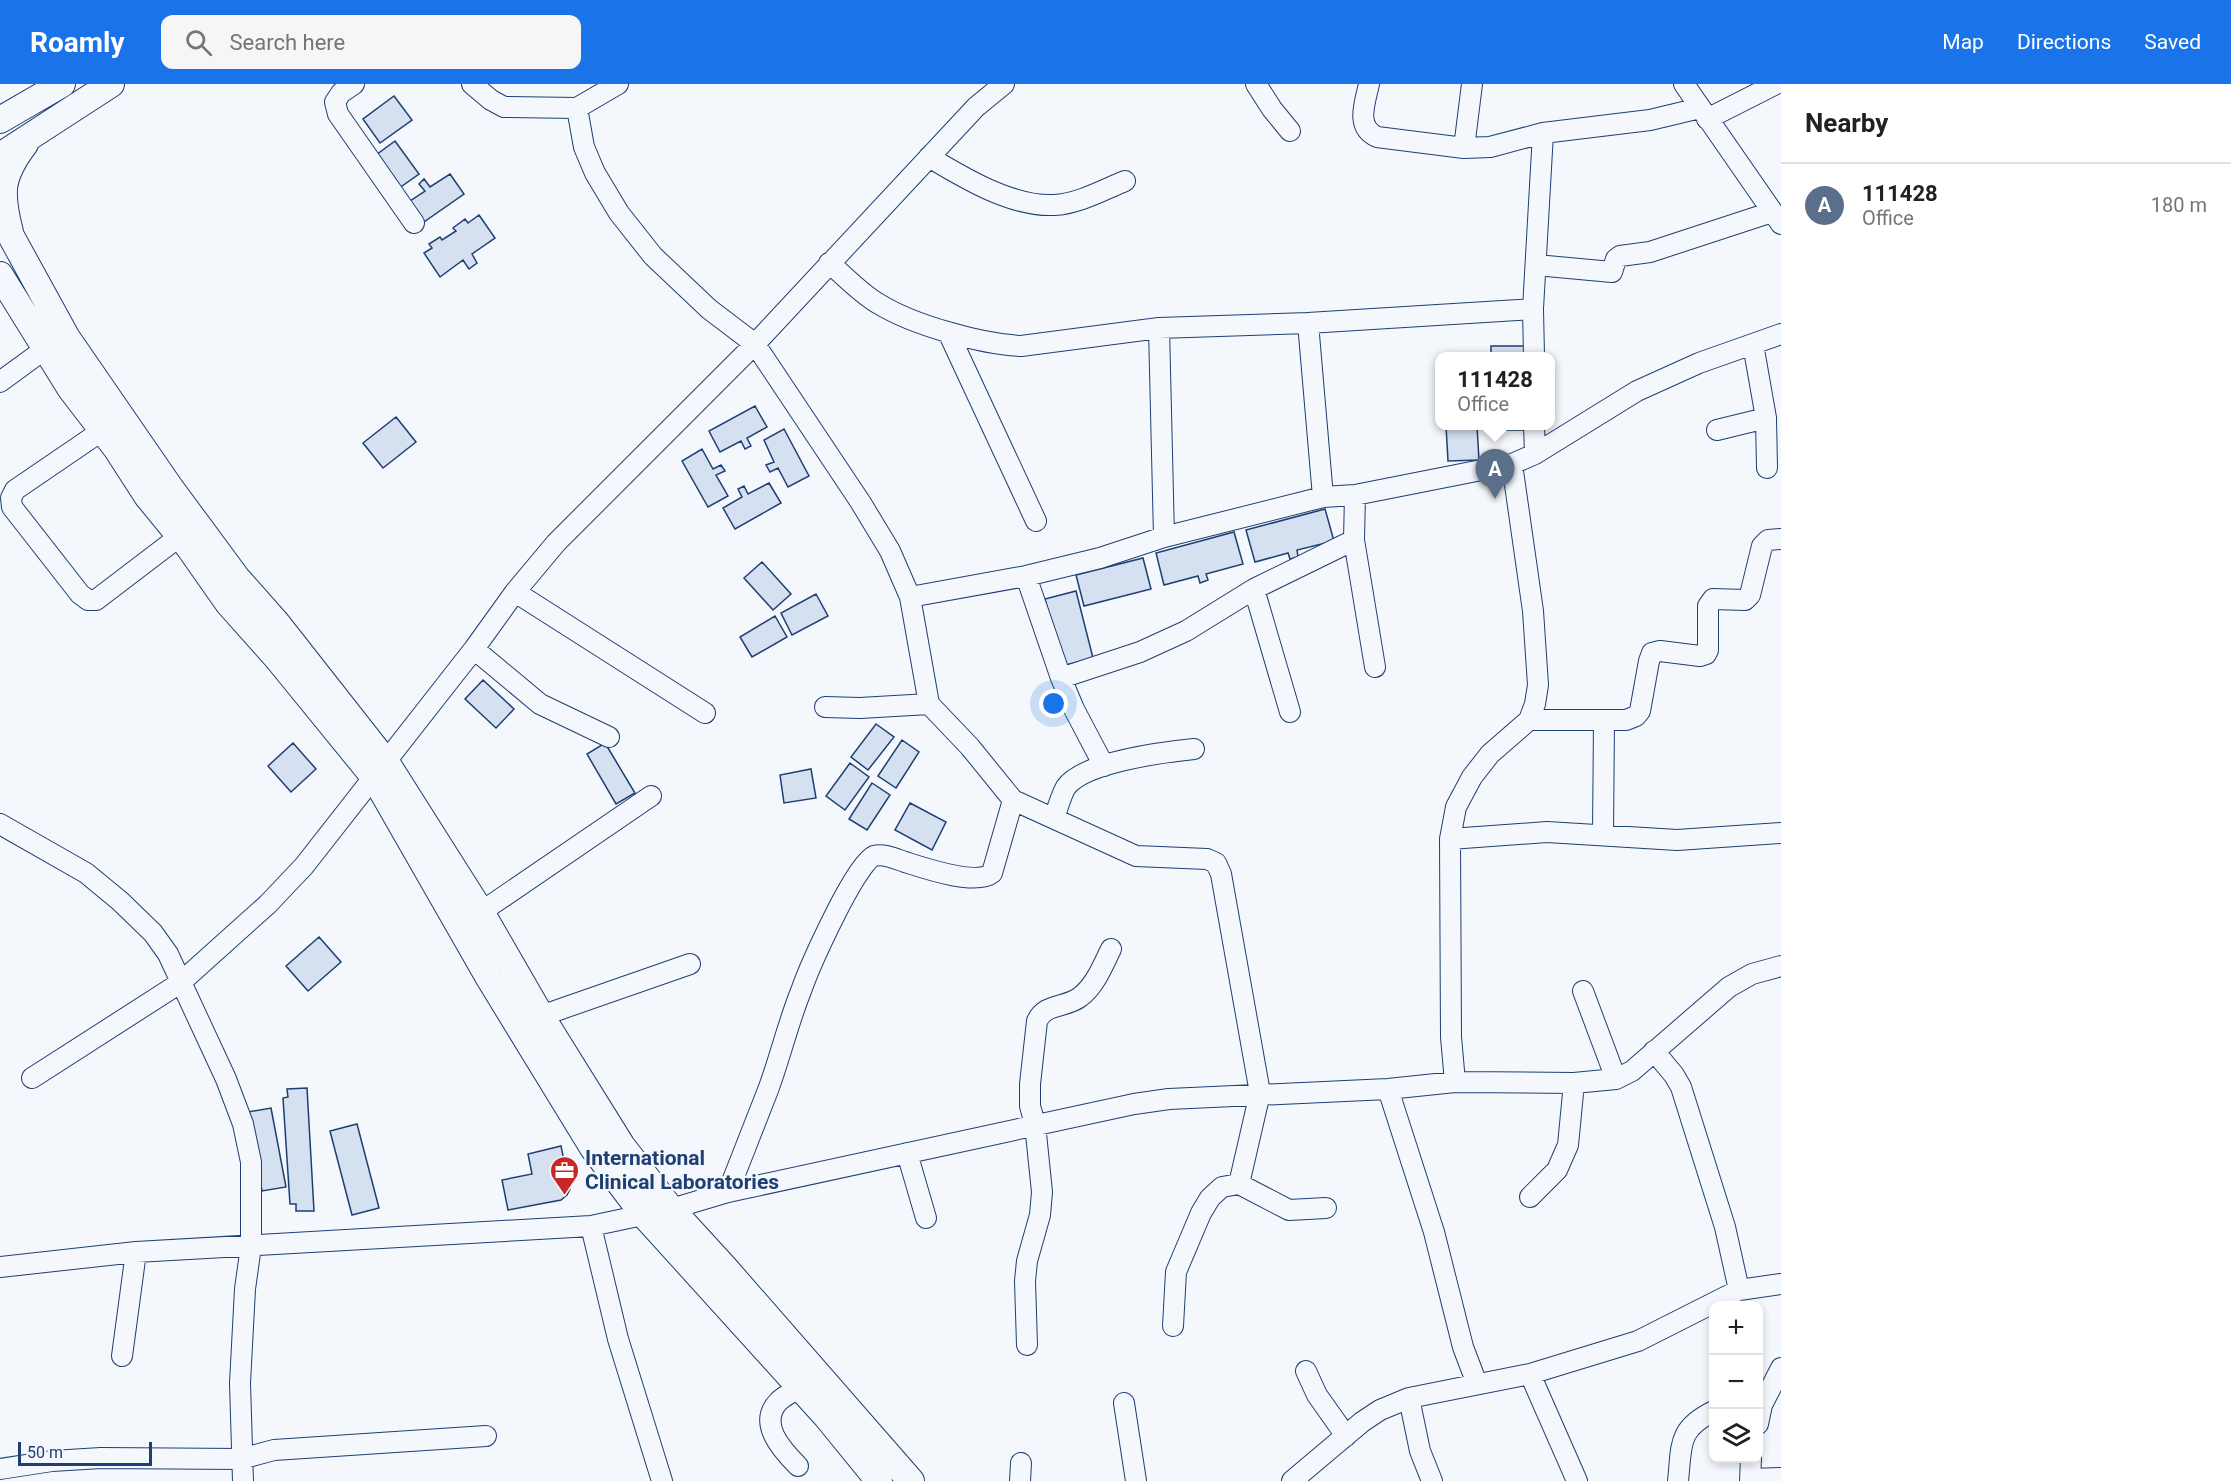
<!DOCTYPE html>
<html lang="en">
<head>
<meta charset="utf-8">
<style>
	body { margin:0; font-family:Roboto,sans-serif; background:#f6f6f6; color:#202124 }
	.controls { position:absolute; right:18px; bottom:18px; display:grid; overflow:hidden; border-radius:12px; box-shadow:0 3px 9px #0003 }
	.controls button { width:54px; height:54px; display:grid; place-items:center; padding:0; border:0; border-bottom:2px solid #e0e0e0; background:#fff; color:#202124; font:30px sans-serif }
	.scale { position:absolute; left:18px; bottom:15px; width:134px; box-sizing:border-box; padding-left:6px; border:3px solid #1d3f73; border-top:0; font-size:16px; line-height:21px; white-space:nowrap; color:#1d3f73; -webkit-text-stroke:4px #f4f7fb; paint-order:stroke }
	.you { position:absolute; left:1054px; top:620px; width:21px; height:21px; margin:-15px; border:4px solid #fff; border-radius:50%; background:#1a73e8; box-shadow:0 0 0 9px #1a73e833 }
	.badge { display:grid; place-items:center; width:39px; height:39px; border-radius:50%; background:#1a73e8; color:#fff; font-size:20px; font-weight:700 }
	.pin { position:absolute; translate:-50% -50px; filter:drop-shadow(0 2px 3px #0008) }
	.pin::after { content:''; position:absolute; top:32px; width:21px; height:18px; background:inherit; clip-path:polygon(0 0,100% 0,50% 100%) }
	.popup { position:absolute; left:1435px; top:268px; width:120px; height:78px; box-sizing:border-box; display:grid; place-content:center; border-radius:12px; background:#fff; filter:drop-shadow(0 2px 4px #0005); font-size:20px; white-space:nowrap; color:#757577 }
	.popup b { font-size:22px; color:#202124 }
	.popup::after { content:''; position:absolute; left:50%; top:100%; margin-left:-12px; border:12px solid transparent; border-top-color:#fff }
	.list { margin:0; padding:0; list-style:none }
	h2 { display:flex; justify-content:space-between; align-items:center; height:78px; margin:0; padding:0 24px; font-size:26px }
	h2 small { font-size:20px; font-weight:400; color:#757577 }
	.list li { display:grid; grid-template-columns:39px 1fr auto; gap:18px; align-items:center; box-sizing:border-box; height:84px; padding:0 24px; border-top:2px solid #e0e0e0 }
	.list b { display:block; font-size:22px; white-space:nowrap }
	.list p { margin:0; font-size:20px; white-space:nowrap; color:#757577 }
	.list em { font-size:20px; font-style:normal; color:#757577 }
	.icon { flex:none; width:33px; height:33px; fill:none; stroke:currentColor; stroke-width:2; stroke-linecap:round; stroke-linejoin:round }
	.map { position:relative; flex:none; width:1781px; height:1397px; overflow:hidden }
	header { display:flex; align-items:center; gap:36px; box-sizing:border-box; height:84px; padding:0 30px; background:#1a73e8; color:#fff }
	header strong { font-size:28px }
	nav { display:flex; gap:33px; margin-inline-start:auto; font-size:21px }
	.search { width:420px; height:54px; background:#f6f6f6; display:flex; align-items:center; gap:15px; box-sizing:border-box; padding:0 21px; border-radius:12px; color:#757577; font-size:22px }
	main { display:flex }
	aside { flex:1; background:#fff }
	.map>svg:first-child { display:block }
	.building { fill:#d5e0f0; stroke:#1d3f73; stroke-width:1.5 }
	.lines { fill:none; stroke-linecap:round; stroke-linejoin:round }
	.minor-casing { stroke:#1d3f73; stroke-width:22 }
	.major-casing { stroke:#1d3f73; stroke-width:28 }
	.minor { stroke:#f4f7fb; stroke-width:20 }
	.major { stroke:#f4f7fb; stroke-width:26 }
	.labels { text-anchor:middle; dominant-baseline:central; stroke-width:4.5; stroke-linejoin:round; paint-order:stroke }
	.poi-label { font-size:21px; font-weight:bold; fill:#1d3f73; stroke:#f4f7fb; text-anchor:start }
</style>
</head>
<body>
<header>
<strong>Roamly</strong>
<div class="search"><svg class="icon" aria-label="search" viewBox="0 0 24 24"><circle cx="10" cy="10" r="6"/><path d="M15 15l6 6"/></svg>Search here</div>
<nav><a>Map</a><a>Directions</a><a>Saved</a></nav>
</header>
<main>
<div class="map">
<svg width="1781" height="1397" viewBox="0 0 1781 1397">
	<rect width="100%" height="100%" fill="#f4f7fb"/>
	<!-- building -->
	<path class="building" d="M394 12 412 36 380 59 363 35Z
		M395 57 419 90 395 107 372 74Z
		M450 90 464 110 421 140 407 119 425 107 419 100 424 95 430 103Z
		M479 131 495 154 472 170 477 179 469 185 463 176 440 193 424 169 432 164 429 160 440 153 442 156 456 147 453 144 465 135 468 139Z
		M1491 262H1524V272H1491Z
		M755 322 767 343 747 354 751 362 745 365 741 357 720 368 709 347Z
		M396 333 416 358 383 384 363 359Z
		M1446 342H1477L1479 376 1448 377Z
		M1491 342H1525V346H1491Z
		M784 345 809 392 788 403 778 384 770 388 766 381 774 378 764 356Z
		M702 365 713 385 721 381 725 387 716 391 728 412 708 423 682 377Z
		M769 399 781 419 735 445 723 424 742 413 738 405 744 402 748 410Z
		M1325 425 1334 457 1297 466 1298 473 1290 475 1288 469 1255 478 1246 446Z
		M1234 448 1243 480 1206 490 1208 496 1200 499 1198 492 1164 501 1156 469Z
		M1143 474 1151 505 1084 522 1076 491Z
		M762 478 791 510 773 526 744 494Z
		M1076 507 1093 574 1062 582 1045 515Z
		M816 510 828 532 792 551 781 529Z
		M775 532 787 553 752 573 740 553Z
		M483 596 514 625 496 644 465 615Z
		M876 640 894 653 868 686 851 673Z
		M902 656 919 668 896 704 878 692Z
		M293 659 316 685 291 708 268 682Z
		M605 659 635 709 616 720 587 670Z
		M850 679 869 693 845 726 826 712Z
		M811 685 816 714 784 719 780 691Z
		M872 699 890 711 867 746 849 735Z
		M910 719 946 738 932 766 895 746Z
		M319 853 341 878 308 907 286 882Z
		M307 1004 314 1127H296V1120H290L283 1014 288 1013 287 1005Z
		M271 1024 286 1103 262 1107 248 1028Z
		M357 1040 379 1124 352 1131 330 1047Z
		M561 1062 570 1105 567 1111 561 1116 508 1126 502 1096 532 1090 528 1070Z"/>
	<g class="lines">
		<defs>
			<path id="minor" d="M354 0 341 9 335 18 338 30 414 139
				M472 0 491 16 504 23 577 24 618 0
				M1256 0 1272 25 1290 47
				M1369 0C1365 19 1355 43 1377 53L1464 64 1490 63 1543 49 1650 36 1700 24
				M1684 0 1781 140
				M577 24 584 63 595 89 619 129 653 172 709 225 755 260 861 419 890 467 910 513 1026 492 1100 474 1164 453 1323 413
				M1707 35 1776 0
				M1464 64 1472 0
				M929 73C964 94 1012 123 1054 121 1078 120 1103 106 1125 97
				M829 179C845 192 861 210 879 220 913 241 981 260 1021 262L1159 244 1308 239 1323 413 1355 411 1512 380 1533 527 1538 601 1535 620 1529 636 1490 670 1472 693 1456 723 1450 755 1451 953 1455 998
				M1536 181 1612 188 1616 175 1620 172 1650 168 1772 128
				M1308 239 1533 225
				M1159 244 1164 453
				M948 248 1036 437
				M1753 260 1766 334 1767 384
				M1534 272 1533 225 1543 49
				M0 298 45 265
				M1534 342 1535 370
				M103 346 15 406 11 414 12 423 80 510 88 516H96L180 452
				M1717 346 1766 334
				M1512 380 1535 370 1637 307 1699 279 1781 250
				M1355 411 1354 456 1375 583
				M1026 492 1061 594 1140 568 1186 547 1254 505 1354 456
				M1254 505 1290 628
				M515 508 705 629
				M474 565 540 620 609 653
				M1061 594 1074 625 1104 682
				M929 620 970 663 1013 716 1136 772 1207 775 1216 779 1221 790 1260 1009 1239 1100 1222 1103 1210 1114 1201 1129 1176 1188 1173 1242
				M825 623 860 624 929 620 910 513
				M1529 636H1626L1636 632 1640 627 1649 577 1652 569 1660 567 1700 572 1706 570 1708 566V522L1713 515 1745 516 1750 511 1762 462 1768 456 1781 455
				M1054 734C1058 724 1061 711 1066 703 1084 678 1165 668 1194 665
				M0 740 86 789 120 817 153 849 168 870 226 995 243 1040 251 1078V1162L245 1205 240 1299 243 1397
				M1603 751 1604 636
				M1450 755 1547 748 1677 756 1781 749
				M481 828 651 712
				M1583 907 1616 995
				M541 932 690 880
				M32 994 180 899 268 820 304 782 474 565 515 508 556 459 755 260 976 23 1004 0
				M1388 1005 1434 1148 1463 1263 1477 1300
				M907 1069 926 1134
				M1239 1100 1289 1126 1326 1124
				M728 1108C741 1074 755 1040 768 1006 780 974 788 939 801 907 809 884 855 780 874 772 883 769 896 775 905 778 924 784 976 802 992 789L1013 716
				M1530 1113 1557 1086 1568 1061 1574 999
				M591 1142 618 1255 662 1397
				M0 1183 136 1168 591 1142 671 1125 728 1108 1134 1020 1169 1015 1388 1005 1455 998 1574 999 1616 995 1632 987 1729 903 1752 890 1781 882
				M1739 1206 1781 1200
				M1027 1261 1025 1197 1027 1177 1040 1131 1042 1108 1035 1040 1030 1022V1000L1037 937C1045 919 1066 924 1080 913 1095 902 1103 881 1111 865
				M122 1272 136 1168
				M1306 1287 1317 1311 1346 1352
				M1530 1290 1577 1397
				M1124 1319 1136 1397
				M1762 1321 1781 1284
				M1758 1322 1762 1321 1758 1340
				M798 1382C782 1366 757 1339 779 1317 784 1312 793 1308 799 1304
				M0 1385 52 1377 101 1374 241 1375 274 1366 486 1352
				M1751 1395 1781 1394
				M1020 1397 1021 1379
				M1292 1397 1362 1338 1380 1326 1409 1314
				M1432 1397 1420 1367 1409 1314 1530 1290 1638 1257 1739 1206 1725 1143 1681 1003 1674 991 1654 967
				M1678 1397C1682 1361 1677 1345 1714 1327
				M1750 1397 1751 1374"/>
			<path id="major" d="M0 36 62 0
				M0 72 111 0
				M0 132 67 254 169 402 237 494 276 538 386 678 481 828 541 932 622 1062 671 1125 725 1184 911 1397
				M10 148C0 109 0 93 25 60
				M0 191 70 304 116 364 147 412 188 462 228 519 277 574 374 693 489 894 593 1064 643 1130 826 1332 879 1397"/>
		</defs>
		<!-- minor casing -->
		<use href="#minor" class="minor-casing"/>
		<!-- major casing -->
		<use href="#major" class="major-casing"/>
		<!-- minor -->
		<use href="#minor" class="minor"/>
		<!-- major -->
		<use href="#major" class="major"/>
	</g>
	<!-- icons -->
	<defs>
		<symbol id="office-pin" viewBox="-11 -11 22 30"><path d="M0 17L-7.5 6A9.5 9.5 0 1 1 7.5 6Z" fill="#c62828" stroke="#f4f7fb"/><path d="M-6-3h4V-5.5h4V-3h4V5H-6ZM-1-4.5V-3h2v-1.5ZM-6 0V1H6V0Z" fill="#fff"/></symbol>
	</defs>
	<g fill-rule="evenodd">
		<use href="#office-pin" x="548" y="1070" width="33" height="45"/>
	</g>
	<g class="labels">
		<!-- poi labels -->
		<g class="poi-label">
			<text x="585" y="1074">International<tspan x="585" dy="24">Clinical Laboratories</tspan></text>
		</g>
	</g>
</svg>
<div class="controls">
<button>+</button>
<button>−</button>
<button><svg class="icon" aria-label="layers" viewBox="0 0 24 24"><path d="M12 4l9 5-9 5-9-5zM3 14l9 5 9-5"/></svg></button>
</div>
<div class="scale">50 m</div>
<div class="you"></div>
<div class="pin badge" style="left:1495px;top:415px;background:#5c6f8a">A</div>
<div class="popup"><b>111428</b>Office</div>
</div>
<aside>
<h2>Nearby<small></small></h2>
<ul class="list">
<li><span class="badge" style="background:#5c6f8a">A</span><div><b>111428</b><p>Office</p></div><em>180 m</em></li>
</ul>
</aside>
</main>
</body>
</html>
